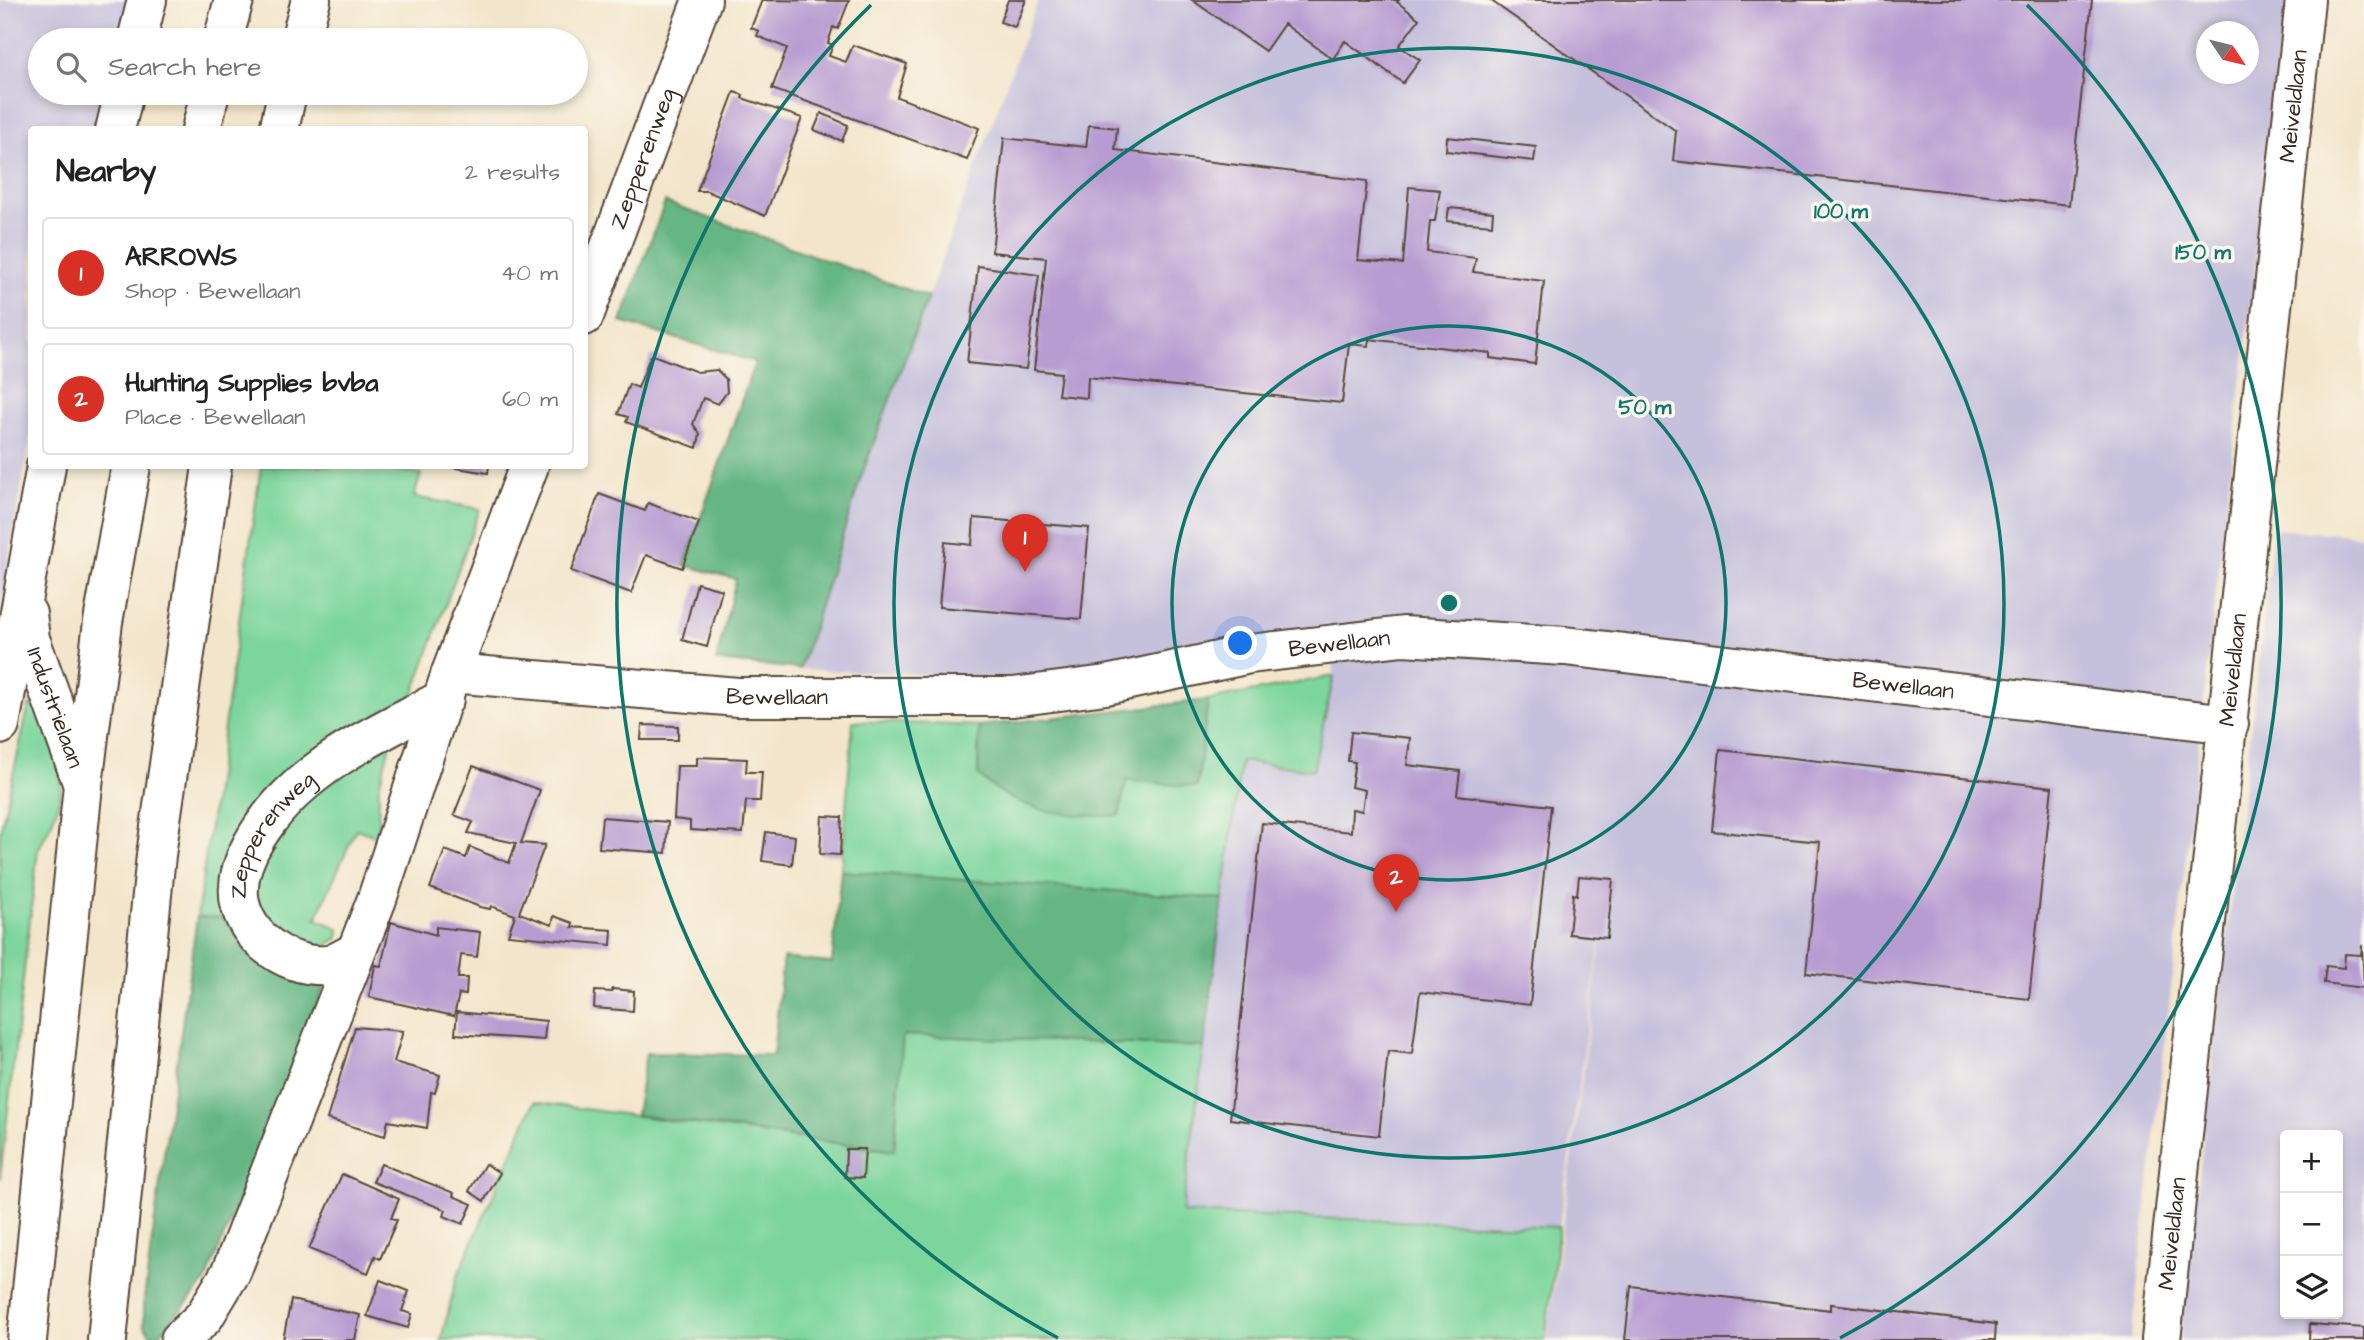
<!DOCTYPE html>
<html lang="en">
<head>
<meta charset="utf-8">
<style>
	body { margin:0; font-family:"Architects Daughter",sans-serif; background:#f2f2f2; color:#222 }
	.controls { position:absolute; right:21px; bottom:21px; display:grid; overflow:hidden; border-radius:7px; box-shadow:0 4px 10px #0003 }
	.controls button { width:63px; height:63px; display:grid; place-items:center; padding:0; border:0; border-bottom:2px solid #e0e0e0; background:#fff; color:#222; font:35px sans-serif }
	.compass { position:absolute; left:2196px; top:21px; width:63px; height:63px; border-radius:50%; background:#fff; box-shadow:0 4px 10px #0003; rotate:125deg }
	.you { position:absolute; left:1241px; top:644px; width:24px; height:24px; margin:-18px; border:5px solid #fff; border-radius:50%; background:#1a73e8; box-shadow:0 0 0 10px #1a73e833 }
	.badge { display:grid; place-items:center; width:46px; height:46px; border-radius:50%; background:#d93025; color:#fff; font-size:23px; font-weight:700 }
	.pin { position:absolute; translate:-50% -58px; filter:drop-shadow(0 2px 4px #0008) }
	.pin::after { content:''; position:absolute; top:37px; width:24px; height:21px; background:inherit; clip-path:polygon(0 0,100% 0,50% 100%) }
	.list { margin:0; padding:0; list-style:none }
	h2 { display:flex; justify-content:space-between; align-items:center; height:91px; margin:0; padding:0 28px; font-size:30px }
	h2 small { font-size:23px; font-weight:400; color:#767676 }
	.list li { display:grid; grid-template-columns:46px 1fr auto; gap:21px; align-items:center; box-sizing:border-box; height:112px; margin:0 14px 14px; padding:0 14px; border:2px solid #e0e0e0; border-radius:7px }
	.list b { display:block; font-size:26px; white-space:nowrap }
	.list p { margin:0; font-size:23px; white-space:nowrap; color:#767676 }
	.list em { font-size:23px; font-style:normal; color:#767676 }
	.icon { flex:none; width:38px; height:38px; fill:none; stroke:currentColor; stroke-width:2; stroke-linecap:round; stroke-linejoin:round }
	.map { position:relative; flex:none; width:2364px; height:1340px; overflow:hidden }
	.search { position:absolute; background:#fff; box-shadow:0 4px 10px #0003; left:28px; top:28px; width:560px; height:77px; display:flex; align-items:center; gap:18px; box-sizing:border-box; padding:0 24px; border-radius:38px; color:#767676; font-size:26px }
	.panel { position:absolute; background:#fff; box-shadow:0 4px 10px #0003; left:28px; top:126px; width:560px; height:343px; border-radius:7px }
	.map>svg:first-child { display:block }
	.industrial { fill:#c5c0db; fill-rule:evenodd }
	.green { fill:#7cd59b; stroke:#5c805c; stroke-width:2 }
	.forest { fill:#65b683; stroke:#507050; stroke-width:2 }
	.building { fill:#b79cd1 }
	.lines { fill:none; stroke-linecap:round; stroke-linejoin:round }
	.minor-casing { stroke:#574638; stroke-width:42 }
	.highway-casing { stroke:#574638; stroke-width:42 }
	.minor { stroke:#fff; stroke-width:38 }
	.highway { stroke:#fff; stroke-width:38 }
	.ring { fill:none; stroke:#0f766e; stroke-width:3.5 }
	.labels { text-anchor:middle; dominant-baseline:central; stroke-width:7; stroke-linejoin:round; paint-order:stroke }
	.street-label { font-size:23px; fill:#3b2a1e; stroke:#fbf7ec }
	.centre { fill:#0f766e; stroke:#fbf7ec; stroke-width:3.5 }
	.ring-label { font-size:21px; text-anchor:middle; font-weight:bold; fill:#0f766e; stroke:#fbf7ec; stroke-width:7; stroke-linejoin:round; paint-order:stroke }
</style>
</head>
<body>
<div class="map">
<svg width="2364" height="1340" viewBox="0 0 2364 1340">
	<rect width="100%" height="100%" fill="#fbf7ec"/>
	<filter id="ink" filterUnits="userSpaceOnUse"><feTurbulence type="fractalNoise" baseFrequency=".0143" numOctaves="2"/><feDisplacementMap in="SourceGraphic" scale="14" xChannelSelector="R" yChannelSelector="G"/><feConvolveMatrix kernelMatrix="1 2 1 2 8 2 1 2 1" color-interpolation-filters="sRGB"/></filter>
	<filter id="wash" filterUnits="userSpaceOnUse"><feTurbulence type="fractalNoise" baseFrequency=".00686" numOctaves="4" result="noise"/><feDisplacementMap in="SourceGraphic" scale="28" xChannelSelector="R" yChannelSelector="G"/><feGaussianBlur stdDeviation="1.57" result="paint"/><feColorMatrix in="noise" values="0 0 0 0 0 0 0 0 0 0 0 0 0 0 0 0 0 1.4 0 .05"/><feComposite in="paint" operator="in"/></filter>
	<g filter="url(#wash)">
		<rect width="100%" height="100%" fill="#f3e5cb"/>
		<!-- industrial -->
		<path class="industrial" d="M0 0H132L123 40H40V93H110L101 129 32 130 31 432 0 608Z
			M1038 0H2288L2223 532 2131 1340H1547L1614 843 1559 1227 1182 1213 1241 760 1334 676 1330 624 1057 680 800 669 861 477ZM2206 32H2248V74H2206Z
			M2274 529 2364 536V1340H2180ZM2285 1135H2338V1314H2285Z"/>
		<!-- green -->
		<path class="green" d="M261 466H371L421 474 414 497 480 509 412 698 291 776 233 918 197 917Z
			M1334 676 1313 770 1241 761 1223 899 841 871 853 721 979 726 978 775 1119 815 1126 780 1197 787 1208 700Z
			M29 705 37 706C65 770 73 786 38 850L0 1179V832Z
			M391 741 379 787 378 837 356 829 316 919 339 928 338 938 319 950 272 938 254 890 256 868 294 805Z
			M902 1035 1204 1047 1182 1213 1559 1227 1545 1340H441L457 1277 534 1102 894 1151Z"/>
		<!-- forest -->
		<path class="forest" d="M665 202 928 297 861 477 800 669 716 661 736 579 684 565 755 362 621 322Z
			M1208 700 1197 787 1126 780 1119 816C1064 816 1021 814 978 775L979 726Z
			M841 871 1223 899 1204 1047 903 1035 894 1151 636 1115 646 1053 773 1055 783 958 832 963Z
			M197 917 233 918 326 982 206 1281 158 1336 151 1335 144 1326V1298Z"/>
		<g id="blocks">
			<!-- building -->
			<path class="building" d="M762 0 849 1 838 29 833 27 828 43 833 45 829 56 846 62 853 45 907 64 897 97 979 128 967 160 772 89 787 48 757 36 759 31 751 28Z
				M1008 0H1026L1015 27 1000 22Z
				M1192 0H1399L1397 2 1419 19 1399 46 1420 60 1403 83 1345 41 1333 59 1284 24 1265 51Z
				M1490 0H2092L2069 205 1673 161 1676 131Z
				M734 92 743 95 742 98 802 118 765 216 707 191H697Z
				M821 113 848 125 842 141 814 130Z
				M1089 125 1117 128 1115 150 1367 181 1358 260 1403 264 1409 187 1440 190 1435 221H1430L1427 252 1476 258 1473 272 1544 281 1535 364 1490 358V353L1369 339 1368 346 1349 344 1342 403 1088 377 1087 398 1058 395 1061 373 1034 370 1046 258 992 252 1004 138 1086 147Z
				M1447 137 1536 147 1534 161 1446 151Z
				M1449 208 1493 212 1492 225 1447 221Z
				M978 266 1039 275 1026 369 967 363Z
				M653 355 697 372 717 370 726 379 727 392 718 404 703 398 693 424 700 434 697 448 626 422 628 417 618 414 629 384 638 388 650 357Z
				M444 466H489L488 473Z
				M599 494 645 511 648 503 699 522 682 568 646 555 631 593 571 571Z
				M974 518 1089 528 1081 619 939 607 945 542 972 545Z
				M697 583 722 590 707 647 682 640Z
				M642 725 678 726V740H641Z
				M1351 732 1410 738 1407 765 1460 771 1457 795 1551 806 1530 1005 1420 992 1412 1054 1388 1051 1379 1136 1230 1119 1262 823 1351 832 1352 809 1362 811 1365 790 1351 787 1355 762 1348 761Z
				M1720 750 2052 787 2029 999 1806 973 1820 842 1712 831Z
				M697 757 747 759 746 772H762L760 801H746L743 833 690 830V821L674 819 677 766H697Z
				M473 766 540 790 521 843 545 845 519 913 552 925 554 916 573 923 572 927 612 930 611 945 508 935 515 915 491 906 490 909 480 907 430 888 445 850 466 858 470 847 509 863 516 843 468 833 473 822 454 815Z
				M822 816 842 817 840 855 820 854Z
				M602 817 668 822 666 853 599 848Z
				M766 832 795 836 792 865 762 861Z
				M1579 876 1613 879 1607 938 1569 934 1573 894 1577 895Z
				M391 922 436 935V927L480 932 477 957 461 955 458 978H467L466 995 459 994 454 1016 369 997 375 965 381 966Z
				M2362 945 2364 988 2324 983 2326 966 2344 968 2345 954 2361 955Z
				M612 989 634 991 633 1011 594 1008 595 991 612 992Z
				M457 1012 546 1021 544 1040 455 1034Z
				M355 1027 403 1031 394 1062 440 1075 435 1093 431 1092 427 1128 388 1121 385 1136 327 1119Z
				M846 1149H865L863 1178 845 1177Z
				M381 1164 454 1193 453 1196 472 1204 463 1224 444 1216 446 1210 373 1182Z
				M485 1164 500 1173 484 1201 469 1191Z
				M342 1174 399 1199 391 1218 397 1220 380 1259 375 1256 368 1273 309 1249Z
				M380 1280 409 1291 402 1311 412 1314 408 1328 367 1316Z
				M1631 1286 1831 1310V1304L1996 1324 1995 1340H1625Z
				M291 1300 360 1315 355 1340H283Z
				M2310 1324 2364 1328V1340H2309Z"/>
		</g>
	</g>
	<g filter="url(#ink)">
		<use href="#blocks" fill-opacity="0" stroke="#574638" stroke-width="2"/>
		<g class="lines">
			<defs>
				<g id="minor">
					<path d="M137 40 147 0"/>
					<path d="M115 130 124 93"/>
					<path id="s1" d="M584 316 702 0"/>
					<path id="s2" d="M27 614 30 639 83 785"/>
					<path id="s3" d="M451 673 738 697H1013L1106 685 1250 654 1403 636 1565 646 2229 724"/>
					<path d="M0 725 46 466"/>
					<path id="s4" d="M356 952C347 956 336 964 327 965 284 969 235 931 239 886 240 865 252 843 263 827 304 766 381 731 444 699"/>
					<path d="M180 1340 204 1317 231 1272 377 899 451 673 529 466"/>
					<path id="s5" d="M2161 1340 2305 0"/>
				</g>
				<path id="highway" d="M223 40 234 0
					M300 40 311 0
					M201 130 210 93
					M279 130 287 93
					M27 1340 83 785 103 622 131 466
					M107 1340 156 855 212 466"/>
			</defs>
			<!-- minor casing -->
			<use href="#minor" class="minor-casing"/>
			<!-- highway casing -->
			<use href="#highway" class="highway-casing"/>
			<!-- minor -->
			<use href="#minor" class="minor"/>
			<!-- highway -->
			<use href="#highway" class="highway"/>
		</g>
	</g>
	<!-- distance rings -->
	<g class="ring">
		<circle cx="1449" cy="603" r="277"/>
		<circle cx="1449" cy="603" r="555"/>
		<path d="M1058 1338A832 832 0 0 1 871 5M2027 5A832 832 0 0 1 1840 1338"/>
	</g>
	<g class="labels">
		<!-- street labels -->
		<g class="street-label">
			<text stroke="none"><textPath href="#s5" startOffset="1241">Meiveldlaan</textPath></text>
			<text stroke="none"><textPath href="#s1" startOffset="168">Zepperenweg</textPath></text>
			<text stroke="none"><textPath href="#s3" startOffset="894">Bewellaan</textPath></text>
			<text stroke="none"><textPath href="#s5" startOffset="674">Meiveldlaan</textPath></text>
			<text stroke="none"><textPath href="#s3" startOffset="1461">Bewellaan</textPath></text>
			<text stroke="none"><textPath href="#s3" startOffset="327">Bewellaan</textPath></text>
			<text stroke="none"><textPath href="#s2" startOffset="98">Industrielaan</textPath></text>
			<text stroke="none"><textPath href="#s4" startOffset="226">Zepperenweg</textPath></text>
			<text stroke="none"><textPath href="#s5" startOffset="107">Meiveldlaan</textPath></text>
		</g>
	</g>
	<circle cx="1449" cy="603" r="10" class="centre"/>
	<g class="ring-label">
		<text x="1841" y="218">100 m</text>
		<text x="2203" y="259">150 m</text>
		<text x="1645" y="414">50 m</text>
	</g>
</svg>
<div class="controls">
<button>+</button>
<button>−</button>
<button><svg class="icon" aria-label="layers" viewBox="0 0 24 24"><path d="M12 4l9 5-9 5-9-5zM3 14l9 5 9-5"/></svg></button>
</div>
<svg class="compass" viewBox="-18 -18 36 36"><path d="M0-13l5 13h-10z" fill="#e53935"/><path d="M0 13l5-13h-10z" fill="#767676"/></svg>
<div class="you"></div>
<div class="pin badge" style="left:1025px;top:572px">1</div>
<div class="pin badge" style="left:1396px;top:912px">2</div>
<div class="search"><svg class="icon" aria-label="search" viewBox="0 0 24 24"><circle cx="10" cy="10" r="6"/><path d="M15 15l6 6"/></svg>Search here</div>
<section class="panel">
<h2>Nearby<small>2 results</small></h2>
<ul class="list">
<li><span class="badge">1</span><div><b>ARROWS</b><p>Shop · Bewellaan</p></div><em>40 m</em></li>
<li><span class="badge">2</span><div><b>Hunting Supplies bvba</b><p>Place · Bewellaan</p></div><em>60 m</em></li>
</ul>
</section>
</div>
</body>
</html>
